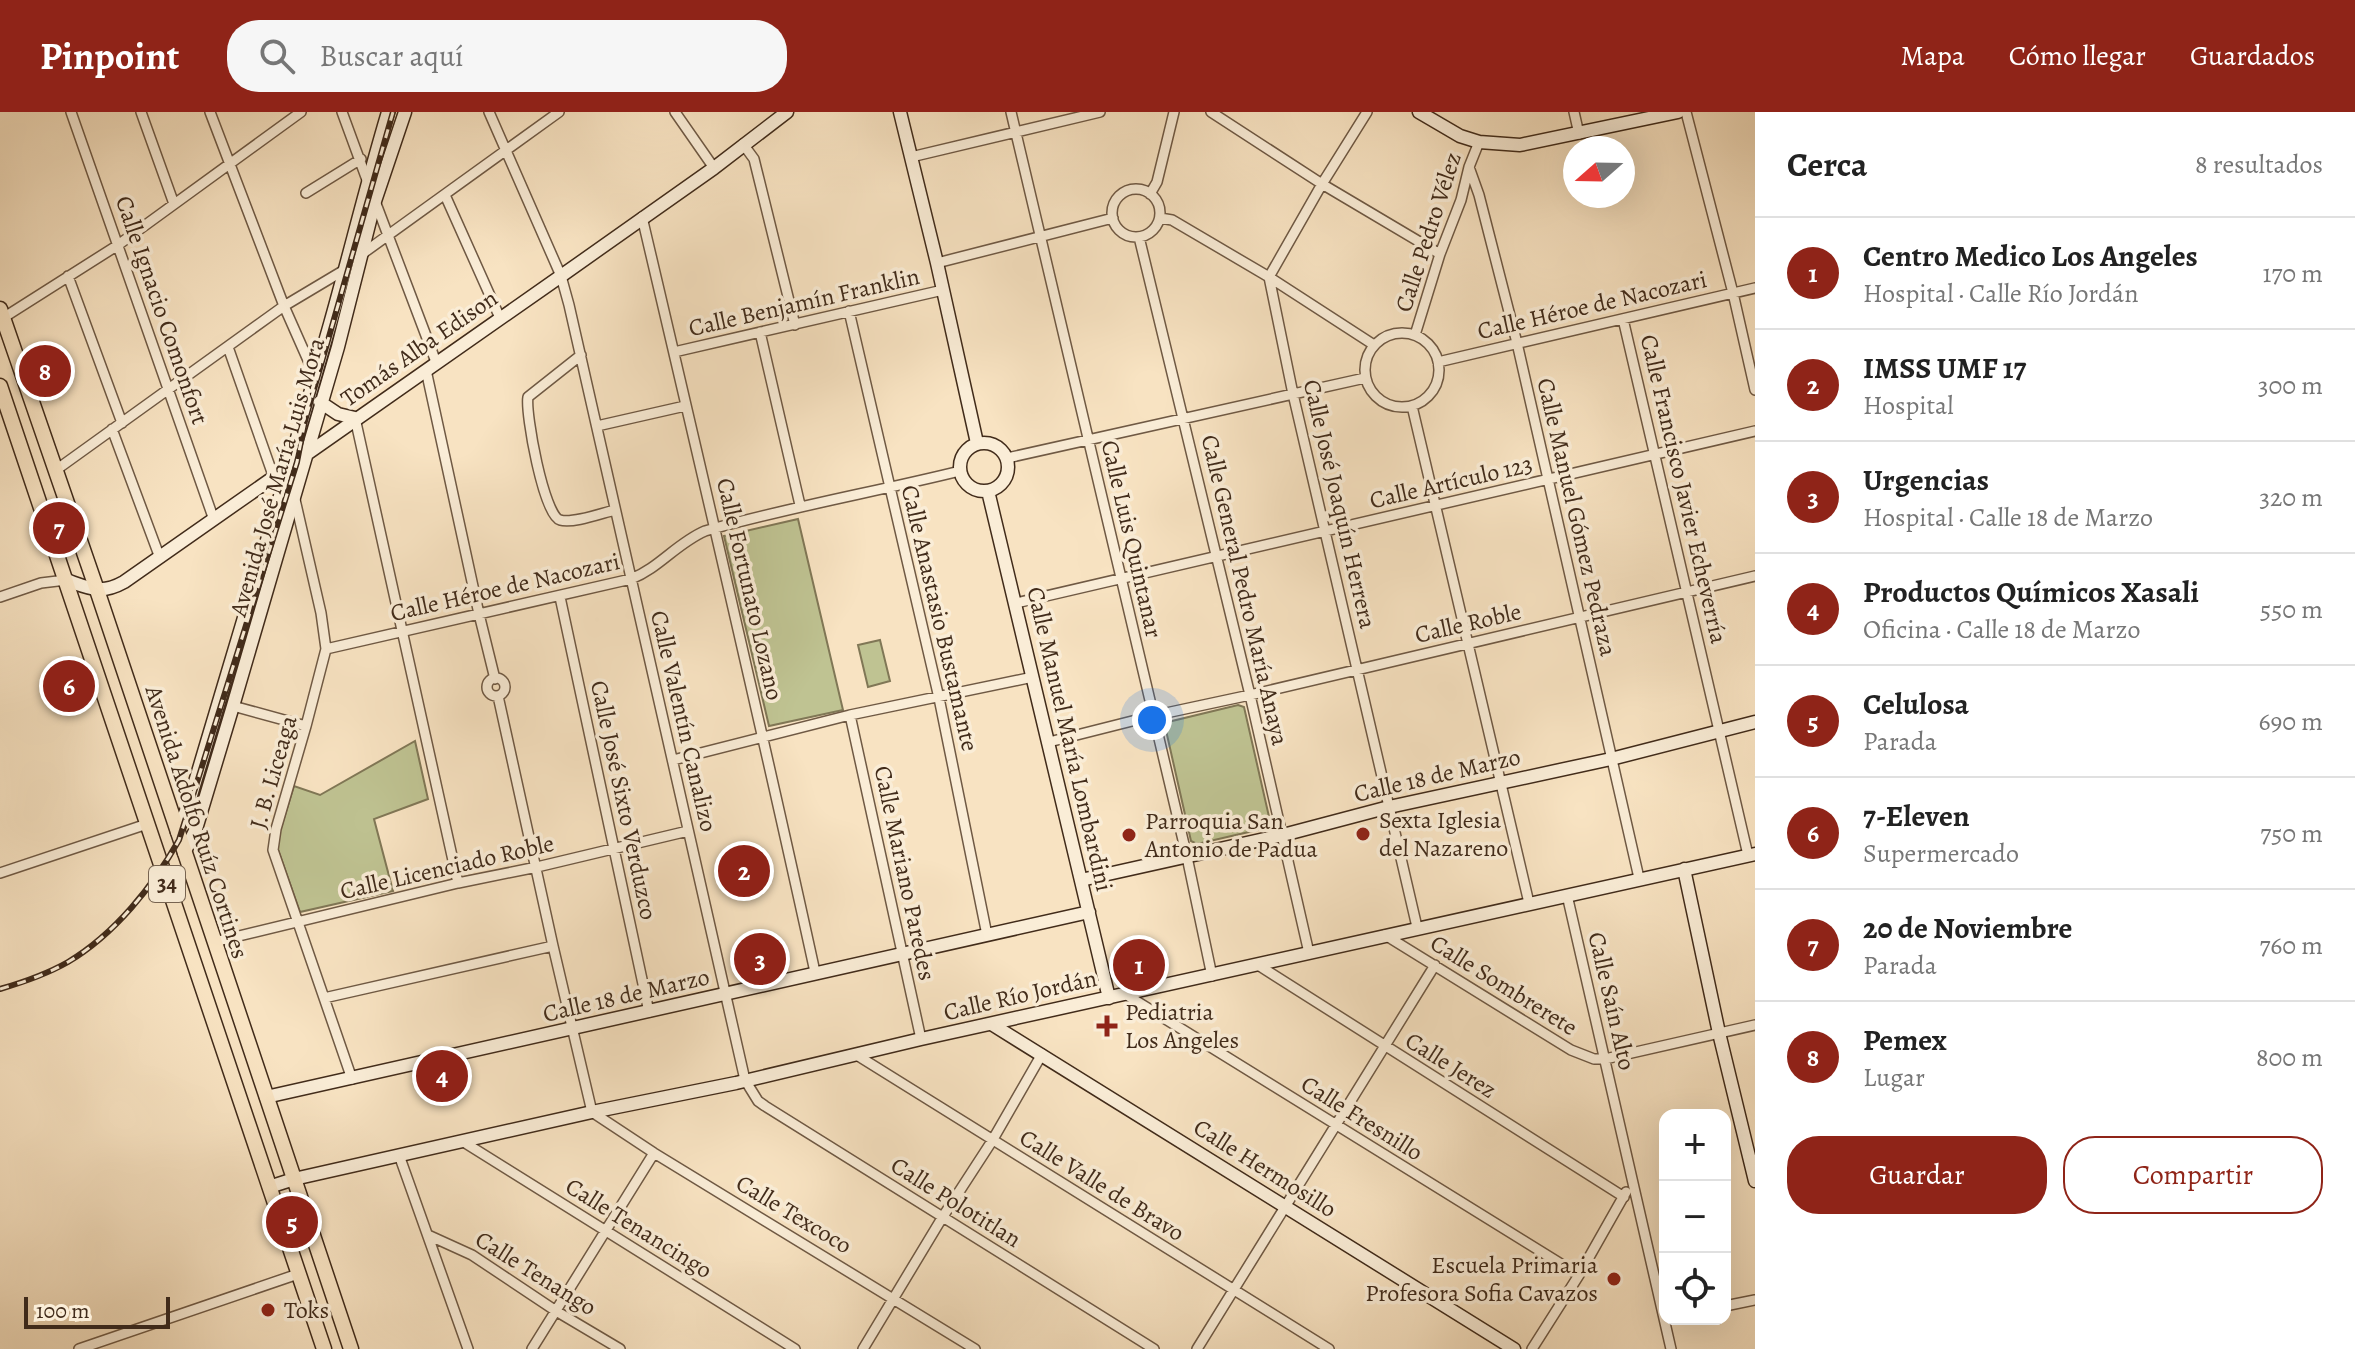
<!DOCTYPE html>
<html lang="es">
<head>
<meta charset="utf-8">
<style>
	body { margin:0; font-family:Alegreya,serif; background:#f6f6f6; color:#222 }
	.controls { position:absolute; right:24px; bottom:24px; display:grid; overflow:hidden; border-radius:16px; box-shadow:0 8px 32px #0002 }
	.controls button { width:72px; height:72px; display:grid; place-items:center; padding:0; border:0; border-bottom:2px solid #e0e0e0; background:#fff; color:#222; font:40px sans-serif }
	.compass { position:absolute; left:1563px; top:24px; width:72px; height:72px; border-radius:50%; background:#fff; box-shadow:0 8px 32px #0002; rotate:250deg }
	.scale { position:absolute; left:24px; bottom:20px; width:146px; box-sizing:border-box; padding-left:8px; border:4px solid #412b1a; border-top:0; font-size:22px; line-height:28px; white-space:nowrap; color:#412b1a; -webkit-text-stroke:6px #faedd7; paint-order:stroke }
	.you { position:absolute; left:1152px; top:608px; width:28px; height:28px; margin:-20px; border:6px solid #fff; border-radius:50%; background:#1a73e8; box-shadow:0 0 0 12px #1a73e833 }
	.badge { display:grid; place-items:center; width:52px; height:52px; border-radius:50%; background:#8f2418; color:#fff; font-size:26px; font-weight:700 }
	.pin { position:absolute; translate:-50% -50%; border:4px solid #fff; box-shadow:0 2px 8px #0006 }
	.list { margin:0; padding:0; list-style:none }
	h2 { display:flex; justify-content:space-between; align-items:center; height:104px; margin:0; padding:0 32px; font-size:34px }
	h2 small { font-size:26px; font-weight:400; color:#767676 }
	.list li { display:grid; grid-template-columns:52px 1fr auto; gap:24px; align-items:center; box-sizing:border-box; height:112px; padding:0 32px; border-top:2px solid #e0e0e0 }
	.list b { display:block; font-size:30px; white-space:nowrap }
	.list p { margin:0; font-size:26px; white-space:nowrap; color:#767676 }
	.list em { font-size:26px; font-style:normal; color:#767676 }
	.actions { display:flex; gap:16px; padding:24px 32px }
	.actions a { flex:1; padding:18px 0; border:2px solid #8f2418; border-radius:32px; text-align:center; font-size:28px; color:#8f2418 }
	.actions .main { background:#8f2418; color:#fff }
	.icon { flex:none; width:44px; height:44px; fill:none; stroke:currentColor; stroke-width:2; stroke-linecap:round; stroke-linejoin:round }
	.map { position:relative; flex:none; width:1755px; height:1237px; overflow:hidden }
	header { display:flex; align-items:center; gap:48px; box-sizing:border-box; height:112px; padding:0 40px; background:#8f2418; color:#fff }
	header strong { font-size:38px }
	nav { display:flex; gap:44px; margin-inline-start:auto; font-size:28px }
	.search { width:560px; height:72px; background:#f6f6f6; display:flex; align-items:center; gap:20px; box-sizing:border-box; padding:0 28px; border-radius:32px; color:#767676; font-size:30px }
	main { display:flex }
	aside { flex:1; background:#fff }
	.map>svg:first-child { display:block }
	.green { fill:#bfc392; stroke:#807756; stroke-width:2 }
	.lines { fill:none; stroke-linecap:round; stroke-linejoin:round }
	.street-casing { stroke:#6f5944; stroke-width:12 }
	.secondary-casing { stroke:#412b1a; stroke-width:15 }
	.primary-casing { stroke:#412b1a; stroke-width:17 }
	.street { stroke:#faedd7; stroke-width:9 }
	.secondary { stroke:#faedd7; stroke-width:12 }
	.primary { stroke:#f8e3c2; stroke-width:14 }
	.rail-casing { stroke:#412b1a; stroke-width:6 }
	.rail { stroke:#faedd7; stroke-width:3; stroke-dasharray:9; stroke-linecap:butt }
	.poi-dot { fill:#8f2418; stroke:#faedd7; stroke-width:3 }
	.labels { text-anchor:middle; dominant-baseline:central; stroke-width:7; stroke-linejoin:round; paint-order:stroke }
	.shield { fill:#faedd7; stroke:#786553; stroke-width:2 }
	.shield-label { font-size:22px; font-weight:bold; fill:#412b1a }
	.street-label { font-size:24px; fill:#412b1a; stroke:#faedd7 }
	.poi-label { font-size:24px; fill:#412b1a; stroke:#faedd7; text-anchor:start }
</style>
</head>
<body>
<header>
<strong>Pinpoint</strong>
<div class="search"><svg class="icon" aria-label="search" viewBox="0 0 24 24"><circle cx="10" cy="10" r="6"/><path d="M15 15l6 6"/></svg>Buscar aquí</div>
<nav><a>Mapa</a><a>Cómo llegar</a><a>Guardados</a></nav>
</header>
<main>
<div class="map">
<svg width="1755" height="1237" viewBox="0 0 1755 1237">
	<rect width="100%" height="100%" fill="#f8e3c2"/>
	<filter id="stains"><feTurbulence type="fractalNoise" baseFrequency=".0025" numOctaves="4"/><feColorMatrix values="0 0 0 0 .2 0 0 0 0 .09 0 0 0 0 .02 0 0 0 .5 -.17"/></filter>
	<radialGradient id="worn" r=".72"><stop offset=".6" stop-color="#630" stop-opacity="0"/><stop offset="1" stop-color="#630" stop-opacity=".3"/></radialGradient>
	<!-- green -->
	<path class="green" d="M798 407 843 598 769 614 724 424Z
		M880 528 890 569 868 575 858 533Z
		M1238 593 1244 595 1270 709 1266 716 1197 732 1191 729 1165 614 1168 610Z
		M415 629 428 687 374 707 393 779 300 800 276 732 294 674 320 683Z"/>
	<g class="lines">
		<defs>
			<path id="street" d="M71 0 214 408
				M141 0 174 92
				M210 0 284 194 315 264
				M342 0 367 68
				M489 0 561 164 569 193 745 968 758 989 765 994 1154 1237
				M675 0 714 56
				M1011 0 1187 745 1212 864
				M1211 0 1322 72 1440 142
				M1367 0 1322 72 1269 165 1293 282 1417 815
				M1574 0 1579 22
				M1686 0 1733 181 1755 278
				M743 32 754 47 795 213
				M911 45 1100 0
				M1469 55 1479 83 1517 231 1639 766
				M1112 101a24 24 0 1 1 48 0a24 24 0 1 1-48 0Z
				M306 81 361 47
				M1150 82 1157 70 1174 0
				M445 83 500 206
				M375 89 436 250
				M642 105C701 356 760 608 815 860
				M1160 106 1172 108 1269 165 1374 233
				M1139 125 1250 583 1309 841
				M362 142 559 0
				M937 151 1113 106
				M68 164 122 311
				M849 199 939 586 987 823
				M3 206 118 133 301 0
				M1623 207 1748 743
				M760 220 800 393
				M1365 258a37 37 0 1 1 74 0a37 37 0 1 1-74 0Z
				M1415 223 1440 142 1461 88 1469 55 1479 30
				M228 235 274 366
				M674 240 943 178
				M581 243 528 285C525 301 544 404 560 408 573 412 602 401 615 398
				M1438 250 1755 176
				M426 258 479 502 495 567
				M1412 294 1529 791
				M355 306 458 771
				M597 314 685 294
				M112 317 160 446
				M1007 346 1365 266
				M288 357 321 501 326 537 306 614 276 717 273 738 352 967
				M56 358 284 194 346 157
				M0 485 41 471 66 468
				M560 485 649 900
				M1016 491 1755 319
				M326 537 631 467C659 456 677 431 705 419 789 395 875 380 960 359
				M487 575a9 9 0 1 1 18 0a9 9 0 1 1-18 0Z
				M498 584 553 834 592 1000 654 1041 975 1237
				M233 594 306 614
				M850 603 921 927
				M1049 630 1152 604 1250 583 1755 464
				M673 648 850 603 1033 565
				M0 761 147 712
				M1567 783 1671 1237
				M1385 823 1571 938 1594 947H1605L1755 913
				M214 830 458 771 537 755 688 719
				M1258 853 1624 1085
				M1125 882 1579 1163
				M324 886 553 834
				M855 942 1329 1237
				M462 1029 795 1237
				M399 1043 468 1237
				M428 1123 472 1143 556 1199 620 1237
				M1725 1194 1755 1188
				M79 1237 298 1162
				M532 1237 654 1041
				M863 1237 942 1106 992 1029 1042 942
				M1197 1237 1435 853
				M1532 1237 1579 1163 1626 1080"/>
			<path id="secondary" d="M900 0 937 151 977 331
				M1419 0 1460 24 1479 30 1520 33 1678 0
				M320 290 338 302 355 306
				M960 355a24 24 0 1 1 48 0a24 24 0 1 1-48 0Z
				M988 379 1109 886
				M66 468C89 476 101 483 124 470L561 164 714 56 787 0
				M177 720 187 697C235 535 284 374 330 212 350 141 367 70 388 0
				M184 741 196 717 233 594 338 235 375 89 405 0
				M1684 757 1719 921 1755 1069
				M1081 768 1283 723 1389 695 1611 647 1755 610
				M993 913 1514 1237
				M266 985 1089 800
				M269 1075 294 1067 592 1000 736 971 921 927 1755 742"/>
			<path id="primary" d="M0 197 97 478 351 1237
				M0 274 324 1237"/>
		</defs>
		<!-- street casing -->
		<use href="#street" class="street-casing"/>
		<!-- secondary casing -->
		<use href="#secondary" class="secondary-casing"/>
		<!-- primary casing -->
		<use href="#primary" class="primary-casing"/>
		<!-- street -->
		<use href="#street" class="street"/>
		<!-- secondary -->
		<use href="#secondary" class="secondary"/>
		<!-- primary -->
		<use href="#primary" class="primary"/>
		<defs>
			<path id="rail" d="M0 877C24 870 47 862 68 850 115 822 153 774 179 728L297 350 305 309 393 0"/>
		</defs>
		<!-- rail casing -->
		<use href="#rail" class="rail-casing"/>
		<!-- rail -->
		<use href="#rail" class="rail"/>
	</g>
	<!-- markers -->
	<g class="poi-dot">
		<circle cx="1363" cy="722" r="8"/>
		<circle cx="1129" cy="723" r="8"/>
		<path d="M1103 902h8v8h8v8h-8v8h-8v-8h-8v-8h8z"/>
		<circle cx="1614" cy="1167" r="8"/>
		<circle cx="268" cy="1198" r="8"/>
	</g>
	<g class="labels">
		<!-- shield labels -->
		<rect class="shield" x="149" y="754" width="36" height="36" rx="6"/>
		<g class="shield-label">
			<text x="167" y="772">34</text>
		</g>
		<!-- street labels -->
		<g class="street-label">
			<text transform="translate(1428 120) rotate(-72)">Calle Pedro Vélez</text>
			<text transform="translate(804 190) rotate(-13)">Calle Benjamín Franklin</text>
			<text transform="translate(1592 193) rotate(-13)">Calle Héroe de Nacozari</text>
			<text transform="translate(162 198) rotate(71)">Calle Ignacio Comonfort</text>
			<text transform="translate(419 236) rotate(-35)">Tomás Alba Edison</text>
			<text transform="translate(277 365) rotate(-74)">Avenida José María Luis Mora</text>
			<text transform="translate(1451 370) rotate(-13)">Calle Artículo 123</text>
			<text transform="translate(1684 377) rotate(77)">Calle Francisco Javier Echeverría</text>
			<text transform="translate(1340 392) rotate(77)">Calle José Joaquín Herrera</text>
			<text transform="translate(1577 405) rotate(77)">Calle Manuel Gómez Pedraza</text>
			<text transform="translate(1132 427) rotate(77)">Calle Luis Quintanar</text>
			<text transform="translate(505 475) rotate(-13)">Calle Héroe de Nacozari</text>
			<text transform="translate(750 477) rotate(77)">Calle Fortunato Lozano</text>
			<text transform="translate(1245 478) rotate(77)">Calle General Pedro María Anaya</text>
			<text transform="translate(940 506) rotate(77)">Calle Anastasio Bustamante</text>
			<text transform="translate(1468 511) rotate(-13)">Calle Roble</text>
			<text transform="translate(684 609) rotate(77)">Calle Valentín Canalizo</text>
			<text transform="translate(1070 627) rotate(77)">Calle Manuel María Lombardini</text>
			<text transform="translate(273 660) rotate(-74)">J. B. Liceaga</text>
			<text transform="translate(1437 663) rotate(-13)">Calle 18 de Marzo</text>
			<text transform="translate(624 688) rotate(78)">Calle José Sixto Verduzco</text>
			<text transform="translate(197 710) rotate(72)">Avenida Adolfo Ruíz Cortines</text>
			<text transform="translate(447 755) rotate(-13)">Calle Licenciado Roble</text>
			<text transform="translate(905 761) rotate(78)">Calle Mariano Paredes</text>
			<text transform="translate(1504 873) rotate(32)">Calle Sombrerete</text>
			<text transform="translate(626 883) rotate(-13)">Calle 18 de Marzo</text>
			<text transform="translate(1020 883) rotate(-13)">Calle Río Jordán</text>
			<text transform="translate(1612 889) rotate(77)">Calle Saín Alto</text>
			<text transform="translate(1451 953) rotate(32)">Calle Jerez</text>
			<text transform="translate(1362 1006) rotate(32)">Calle Fresnillo</text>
			<text transform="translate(1265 1056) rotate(32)">Calle Hermosillo</text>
			<text transform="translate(1102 1073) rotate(32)">Calle Valle de Bravo</text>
			<text transform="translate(956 1090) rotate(32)">Calle Polotitlan</text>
			<text transform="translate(794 1102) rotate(31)">Calle Texcoco</text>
			<text transform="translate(639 1116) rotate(32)">Calle Tenancingo</text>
			<text transform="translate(536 1161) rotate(32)">Calle Tenango</text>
		</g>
		<!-- poi labels -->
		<g class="poi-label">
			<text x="1379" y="708">Sexta Iglesia<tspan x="1379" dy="28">del Nazareno</tspan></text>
			<text x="1145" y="709">Parroquia San<tspan x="1145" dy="28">Antonio de Padua</tspan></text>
			<text x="1125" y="900">Pediatria<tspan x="1125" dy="28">Los Angeles</tspan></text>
			<text x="1598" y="1153" text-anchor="end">Escuela Primaria<tspan x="1598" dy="28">Profesora Sofia Cavazos</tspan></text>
			<text x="284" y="1198">Toks</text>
		</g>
	</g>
	<rect width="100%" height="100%" filter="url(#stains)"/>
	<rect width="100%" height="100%" fill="url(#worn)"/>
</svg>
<div class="controls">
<button>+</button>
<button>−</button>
<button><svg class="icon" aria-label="locate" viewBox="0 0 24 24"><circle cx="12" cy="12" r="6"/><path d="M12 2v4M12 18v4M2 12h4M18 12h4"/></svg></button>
</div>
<svg class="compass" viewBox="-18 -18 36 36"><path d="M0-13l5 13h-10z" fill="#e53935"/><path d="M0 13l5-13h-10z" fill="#767676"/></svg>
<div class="scale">100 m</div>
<div class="you"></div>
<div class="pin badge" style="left:1139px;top:853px">1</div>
<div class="pin badge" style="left:744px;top:759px">2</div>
<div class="pin badge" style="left:760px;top:847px">3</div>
<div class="pin badge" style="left:442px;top:964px">4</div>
<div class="pin badge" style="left:292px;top:1110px">5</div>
<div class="pin badge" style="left:69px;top:574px">6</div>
<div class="pin badge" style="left:59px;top:416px">7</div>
<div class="pin badge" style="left:45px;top:259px">8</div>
</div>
<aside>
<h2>Cerca<small>8 resultados</small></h2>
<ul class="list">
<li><span class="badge">1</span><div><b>Centro Medico Los Angeles</b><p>Hospital · Calle Río Jordán</p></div><em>170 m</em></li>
<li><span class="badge">2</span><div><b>IMSS UMF 17</b><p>Hospital</p></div><em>300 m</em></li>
<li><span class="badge">3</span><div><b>Urgencias</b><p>Hospital · Calle 18 de Marzo</p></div><em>320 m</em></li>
<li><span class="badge">4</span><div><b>Productos Químicos Xasali</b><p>Oficina · Calle 18 de Marzo</p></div><em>550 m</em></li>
<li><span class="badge">5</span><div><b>Celulosa</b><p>Parada</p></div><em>690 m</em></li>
<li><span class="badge">6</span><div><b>7-Eleven</b><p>Supermercado</p></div><em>750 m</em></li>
<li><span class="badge">7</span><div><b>20 de Noviembre</b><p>Parada</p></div><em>760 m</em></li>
<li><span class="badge">8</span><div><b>Pemex</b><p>Lugar</p></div><em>800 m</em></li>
</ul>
<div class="actions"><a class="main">Guardar</a><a>Compartir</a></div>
</aside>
</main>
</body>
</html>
